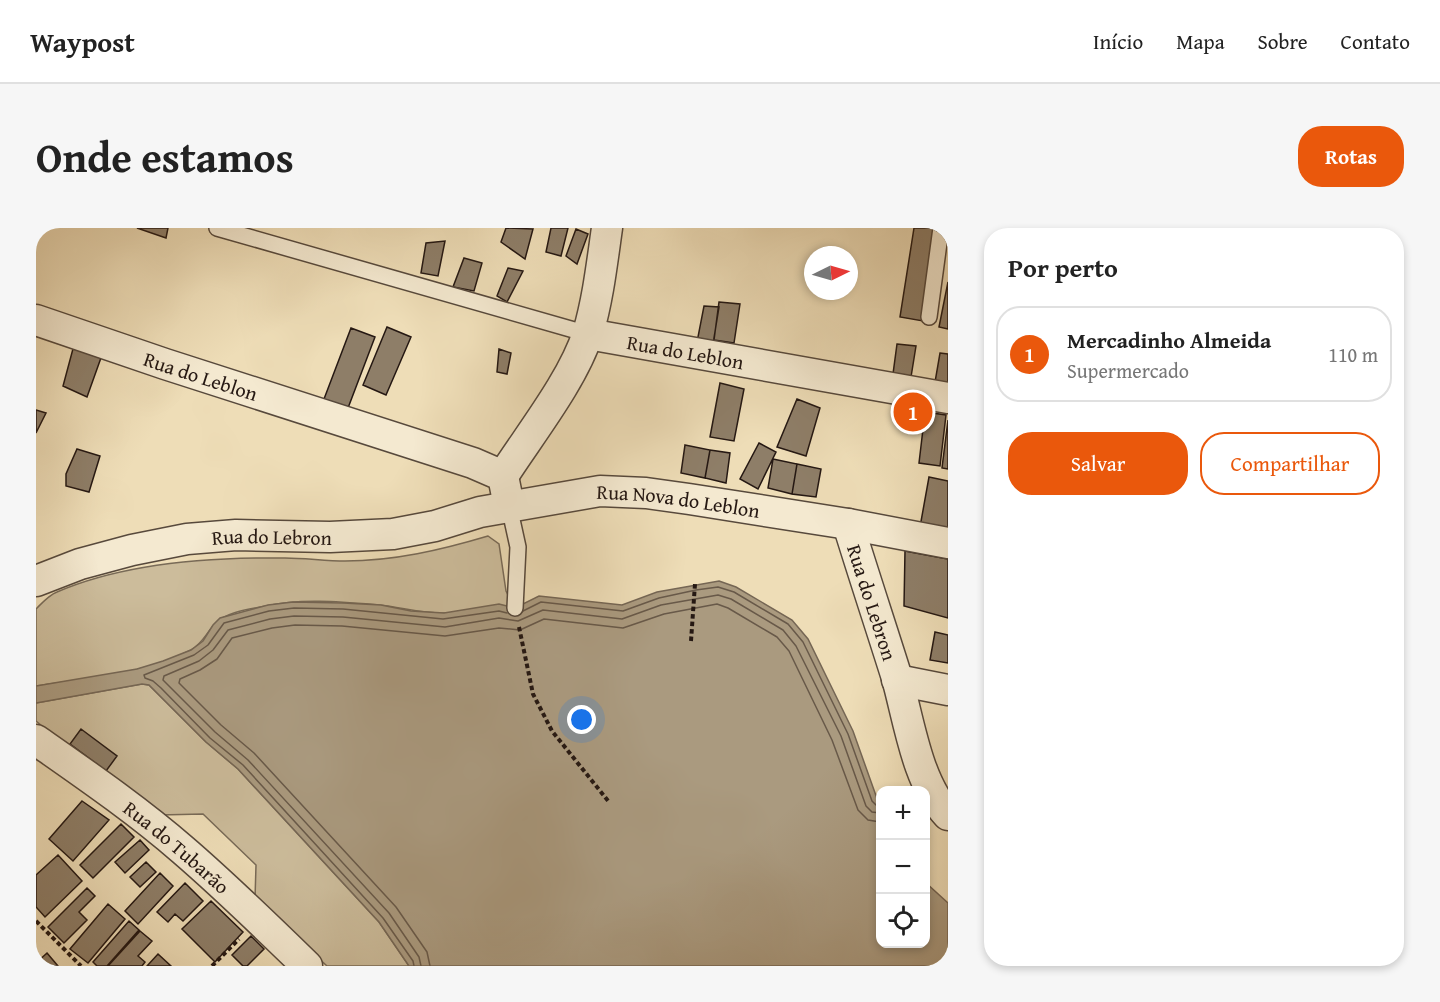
<!DOCTYPE html>
<html lang="pt">
<head>
<meta charset="utf-8">
<style>
	body { margin:0; font-family:"Gentium Book Plus",serif; background:#f6f6f6; color:#222 }
	.controls { position:absolute; right:18px; bottom:18px; display:grid; overflow:hidden; border-radius:12px; box-shadow:0 3px 9px #0003 }
	.controls button { width:54px; height:54px; display:grid; place-items:center; padding:0; border:0; border-bottom:2px solid #e0e0e0; background:#fff; color:#222; font:30px sans-serif }
	.compass { position:absolute; left:768px; top:18px; width:54px; height:54px; border-radius:50%; background:#fff; box-shadow:0 3px 9px #0003; rotate:85deg }
	.you { position:absolute; left:546px; top:492px; width:21px; height:21px; margin:-15px; border:4px solid #fff; border-radius:50%; background:#1a73e8; box-shadow:0 0 0 9px #1a73e833 }
	.badge { display:grid; place-items:center; width:39px; height:39px; border-radius:50%; background:#ea580c; color:#fff; font-size:20px; font-weight:700 }
	.pin { position:absolute; translate:-50% -50%; border:3px solid #fff; box-shadow:0 2px 6px #0006 }
	.list { margin:0; padding:0; list-style:none }
	h2 { display:flex; justify-content:space-between; align-items:center; height:78px; margin:0; padding:0 24px; font-size:26px }
	h2 small { font-size:20px; font-weight:400; color:#767676 }
	.list li { display:grid; grid-template-columns:39px 1fr auto; gap:18px; align-items:center; box-sizing:border-box; height:96px; margin:0 12px 12px; padding:0 12px; border:2px solid #e0e0e0; border-radius:24px }
	.list b { display:block; font-size:22px; white-space:nowrap }
	.list p { margin:0; font-size:20px; white-space:nowrap; color:#767676 }
	.list em { font-size:20px; font-style:normal; color:#767676 }
	.actions { display:flex; gap:12px; padding:18px 24px }
	.actions a { flex:1; padding:14px 0; border:2px solid #ea580c; border-radius:24px; text-align:center; font-size:21px; color:#ea580c }
	.actions .main { background:#ea580c; color:#fff }
	.icon { flex:none; width:33px; height:33px; fill:none; stroke:currentColor; stroke-width:2; stroke-linecap:round; stroke-linejoin:round }
	.map { position:relative; flex:none; width:912px; height:738px; overflow:hidden; border-radius:24px }
	header { display:flex; align-items:center; gap:36px; box-sizing:border-box; height:84px; padding:0 30px; background:#fff; border-bottom:2px solid #e0e0e0 }
	header strong { font-size:28px }
	nav { display:flex; gap:33px; margin-inline-start:auto; font-size:21px }
	.intro { display:flex; align-items:center; justify-content:space-between; box-sizing:border-box; height:144px; padding:0 36px }
	h1 { margin:0; font-size:42px }
	.button { padding:15px 27px; border-radius:24px; background:#ea580c; color:#fff; font-size:21px; font-weight:700 }
	main { display:flex; gap:36px; padding:0 36px }
	aside { flex:1; background:#fff; border-radius:24px; box-shadow:0 3px 9px #0003 }
	.map>svg:first-child { display:block }
	.green { fill:#ccbc9b; stroke:#786a57; stroke-width:1.5 }
	.water { fill:#aa9a7f; stroke:#756654; stroke-width:1.5 }
	.lines { fill:none; stroke-linecap:round; stroke-linejoin:round }
	.shore { stroke:#685949; stroke-width:1.5 }
	.building { fill:#8e7e68; stroke:#251813; stroke-width:1.5 }
	.service-casing { stroke:#57493c; stroke-width:18 }
	.minor-casing { stroke:#57493c; stroke-width:33 }
	.path { stroke:#251813; stroke-width:4; stroke-dasharray:4.5 3; stroke-linecap:butt }
	.service { stroke:#f4e9d0; stroke-width:15 }
	.minor { stroke:#f4e9d0; stroke-width:30 }
	.labels { text-anchor:middle; dominant-baseline:central; stroke-width:4.5; stroke-linejoin:round; paint-order:stroke }
	.street-label { font-size:20px; fill:#251813; stroke:#f4e9d0 }
</style>
</head>
<body>
<header>
<strong>Waypost</strong>
<nav><a>Início</a><a>Mapa</a><a>Sobre</a><a>Contato</a></nav>
</header>
<div class="intro"><h1>Onde estamos</h1><a class="button">Rotas</a></div>
<main>
<div class="map">
<svg width="912" height="738" viewBox="0 0 912 738">
	<rect width="100%" height="100%" fill="#eeddb7"/>
	<filter id="stains"><feTurbulence type="fractalNoise" baseFrequency=".00333" numOctaves="4"/><feColorMatrix values="0 0 0 0 .2 0 0 0 0 .09 0 0 0 0 .02 0 0 0 .5 -.17"/></filter>
	<radialGradient id="worn" r=".72"><stop offset=".6" stop-color="#630" stop-opacity="0"/><stop offset="1" stop-color="#630" stop-opacity=".3"/></radialGradient>
	<!-- green -->
	<path class="green" d="M452 308 463 316 470 363 479 380C455 381 430 385 406 385 385 385 364 379 343 377 307 374 265 370 230 378 215 381 189 384 179 396 170 405 167 415 155 422 110 446 49 450 0 458V381C6 375 13 367 21 364 88 335 177 329 249 330 269 330 289 333 309 333 358 333 405 322 452 308Z
		M106 456 113 457 170 514 202 541 343 694 373 738H291L219 671 220 637 167 586 123 587 41 527 0 493V475Z"/>
	<!-- water -->
	<path class="water" d="M683 353 700 359 756 392 772 411 817 503 844 579V716H890V655L912 675V738H373L343 694 202 541 170 514 113 457 106 456 0 475V458L101 441 127 433 155 422 167 413 177 397 184 390 232 377 257 374 307 375 345 377 375 383 408 385 463 376 479 380 503 368 586 377 621 364Z"/>
	<g class="lines">
		<!-- shore -->
		<path class="shore" d="M487 383 505 374 587 383 623 370 660 362 682 359 698 364 752 396 767 414 812 506 836 573 840 577 844 578
			M378 738 377 733 347 690 207 537 174 510 125 460 117 453 109 450 108 447 158 427 172 417 188 395 233 383 258 380 307 381 407 391 463 383 471 385
			M385 738 383 729 353 685 212 532 179 504 127 452 128 448 163 433 177 422 192 402 234 391 258 388 307 389 409 399 463 390 482 393 507 382 586 391 625 377 682 367 695 371 747 402 760 418 805 508 830 578 836 584 844 585
			M394 738 391 724 360 679 218 525 185 497 143 455 144 451 164 442 181 431 196 410 236 400 259 397 306 398 409 408 463 400 484 402 508 391 587 400 628 386 681 376 692 380 741 409 753 423 796 512 822 582 832 592 844 594"/>
	</g>
	<!-- building -->
	<path class="building" d="M101 0H132L130 10Z
		M470 0 497 1 489 31 465 14Z
		M515 0H532L525 28 510 24Z
		M878 0H901L887 93 864 89Z
		M540 1 552 6 541 36 530 28Z
		M409 13 402 48 385 45 390 15Z
		M428 30 446 35 438 63 417 59Z
		M472 40 487 43 471 74 461 68Z
		M912 54V101L903 99Z
		M683 74 704 76 698 115 678 112Z
		M668 78 683 79 677 116 661 114Z
		M351 99 375 109 350 167 327 157Z
		M315 100 339 109 312 180 288 171Z
		M861 116 880 118 875 149 857 146Z
		M38 117 66 127 51 169 27 158Z
		M463 121 475 125 471 146 461 144Z
		M904 125 912 126V156L899 154Z
		M684 155 708 161 698 213 674 209Z
		M761 171 784 180 770 228 741 219Z
		M0 182 10 185 0 205Z
		M889 184 910 187 904 238 883 235Z
		M912 192V241L906 240Z
		M723 215 740 224 722 261 704 251Z
		M649 217 674 222 669 250 645 245Z
		M41 221 64 228 53 264 30 258V246Z
		M674 222 694 225 690 255 669 250Z
		M737 231 761 236 756 266 732 260Z
		M761 236 785 241 780 269 756 266Z
		M893 249 912 253V304L884 299Z
		M869 323 912 331V390L868 378Z
		M899 404 912 407V435L894 432Z
		M45 501 81 528 70 543 34 516Z
		M46 573 73 592 37 633 13 611Z
		M85 596 98 609 57 650 44 637Z
		M104 612 113 622 89 645 79 634Z
		M22 627 46 653 9 689 0 679V647Z
		M110 634 120 644 104 659 94 649Z
		M124 645 137 658 102 696 89 683Z
		M149 655 167 673 147 693 139 686 132 694 121 684Z
		M51 660 59 668 43 684 51 692 28 715 12 699Z
		M175 673 207 704 179 734 146 701Z
		M72 676 89 691 52 735 34 721Z
		M93 693 103 702 71 738H61L57 734Z
		M104 703 116 713 102 728 109 734 106 738H72Z
		M215 708 228 721 211 738H207L196 727Z
		M11 725 22 738H0V735Z
		M122 726 135 738H111Z"/>
	<g class="lines">
		<defs>
			<path id="service" d="M181 0 552 106
				M893 89 905 0
				M473 278 482 319 479 380"/>
			<g id="minor">
				<path id="s1" d="M0 92 129 136 437 235 467 248 473 278"/>
				<path id="s2" d="M552 106 912 170"/>
				<path d="M467 248C494 206 537 152 552 105 562 71 566 35 571 0"/>
				<path id="s3" d="M812 296C828 348 845 399 861 450 873 493 881 554 912 587"/>
				<path id="s4" d="M0 353 44 336 96 322 151 311 200 307 294 309 357 306 399 298 444 284 564 263 610 265 653 271 812 296 912 315"/>
				<path d="M861 452 912 462"/>
				<path id="s5" d="M0 512C50 547 101 582 147 622 190 659 230 698 271 738"/>
			</g>
		</defs>
		<!-- service casing -->
		<use href="#service" class="service-casing"/>
		<!-- minor casing -->
		<use href="#minor" class="minor-casing"/>
		<!-- path -->
		<path class="path" d="M483 399 497 466 516 503 573 574
			M655 413 659 356
			M0 693 45 738
			M176 738 203 711"/>
		<!-- service -->
		<use href="#service" class="service"/>
		<!-- minor -->
		<use href="#minor" class="minor"/>
	</g>
	<g class="labels">
		<!-- street labels -->
		<g class="street-label">
			<text stroke="none"><textPath href="#s2" startOffset="99">Rua do Leblon</textPath></text>
			<text stroke="none"><textPath href="#s1" startOffset="174">Rua do Leblon</textPath></text>
			<text stroke="none"><textPath href="#s4" startOffset="654">Rua Nova do Leblon</textPath></text>
			<text stroke="none"><textPath href="#s4" startOffset="242">Rua do Lebron</textPath></text>
			<text stroke="none"><textPath href="#s3" startOffset="82">Rua do Lebron</textPath></text>
			<text stroke="none"><textPath href="#s5" startOffset="177">Rua do Tubarão</textPath></text>
		</g>
	</g>
	<rect width="100%" height="100%" filter="url(#stains)"/>
	<rect width="100%" height="100%" fill="url(#worn)"/>
</svg>
<div class="controls">
<button>+</button>
<button>−</button>
<button><svg class="icon" aria-label="locate" viewBox="0 0 24 24"><circle cx="12" cy="12" r="6"/><path d="M12 2v4M12 18v4M2 12h4M18 12h4"/></svg></button>
</div>
<svg class="compass" viewBox="-18 -18 36 36"><path d="M0-13l5 13h-10z" fill="#e53935"/><path d="M0 13l5-13h-10z" fill="#767676"/></svg>
<div class="you"></div>
<div class="pin badge" style="left:877px;top:184px">1</div>
</div>
<aside>
<h2>Por perto<small></small></h2>
<ul class="list">
<li><span class="badge">1</span><div><b>Mercadinho Almeida</b><p>Supermercado</p></div><em>110 m</em></li>
</ul>
<div class="actions"><a class="main">Salvar</a><a>Compartilhar</a></div>
</aside>
</main>
</body>
</html>
